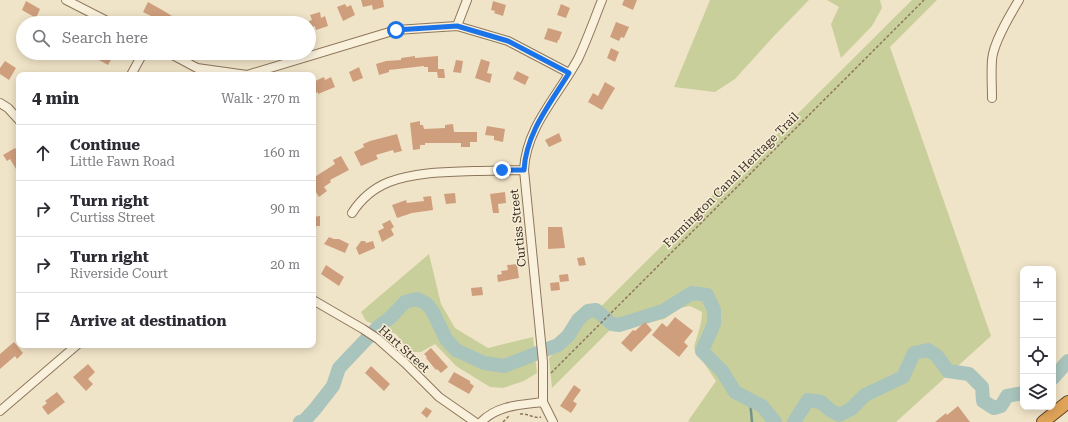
<!DOCTYPE html>
<html lang="en">
<head>
<meta charset="utf-8">
<style>
	body { margin:0; font-family:"Roboto Serif",serif; background:#f7f7f7; color:#2b2b33 }
	.controls { position:absolute; right:12px; bottom:12px; display:grid; overflow:hidden; border-radius:8px; box-shadow:0 2px 10px #0003 }
	.controls button { width:36px; height:36px; display:grid; place-items:center; padding:0; border:0; border-bottom:1px solid #e1e1e2; background:#fff; color:#2b2b33; font:20px sans-serif }
	.stop { position:absolute; width:12px; height:12px; margin:-9px; border:3px solid #1a73e8; border-radius:50%; background:#fff }
	.stop.end { background:#1a73e8; border-color:#fff; box-shadow:0 1px 4px #0008 }
	.list { margin:0; padding:0; list-style:none }
	h2 { display:flex; justify-content:space-between; align-items:center; height:52px; margin:0; padding:0 16px; font-size:17px }
	h2 small { font-size:13px; font-weight:400; color:#7c7c81 }
	.list li { display:grid; grid-template-columns:26px 1fr auto; gap:12px; align-items:center; box-sizing:border-box; height:56px; padding:0 16px; border-top:1px solid #e1e1e2 }
	.list b { display:block; font-size:15px; white-space:nowrap }
	.list p { margin:0; font-size:13px; white-space:nowrap; color:#7c7c81 }
	.list em { font-size:13px; font-style:normal; color:#7c7c81 }
	.icon { flex:none; width:22px; height:22px; fill:none; stroke:currentColor; stroke-width:2; stroke-linecap:round; stroke-linejoin:round }
	.map { position:relative; flex:none; width:1068px; height:422px; overflow:hidden }
	.search { position:absolute; background:#fff; box-shadow:0 2px 10px #0003; left:16px; top:16px; width:300px; height:44px; display:flex; align-items:center; gap:10px; box-sizing:border-box; padding:0 14px; border-radius:22px; color:#7c7c81; font-size:15px }
	.panel { position:absolute; background:#fff; box-shadow:0 2px 10px #0003; left:16px; top:72px; width:300px; height:276px; border-radius:8px }
	.map>svg:first-child { display:block }
	.green { fill:#c9cf9b }
	.lines { fill:none; stroke-linecap:round; stroke-linejoin:round }
	.stream { stroke:#6f938a; stroke-width:2.5 }
	.river { stroke:#a9c4bc; stroke-width:14 }
	.building { fill:#cf9f7d }
	.minor-casing { stroke:#8d765c; stroke-width:10 }
	.highway-casing { stroke:#5b4430; stroke-width:14 }
	.path { stroke:#8d765c; stroke-width:1.5; stroke-dasharray:3 2; stroke-linecap:butt }
	.minor { stroke:#faf1dc; stroke-width:8 }
	.highway { stroke:#e0a458; stroke-width:12 }
	.route { stroke:#1a73e8; stroke-width:5 }
	.labels { text-anchor:middle; dominant-baseline:central; stroke-width:3; stroke-linejoin:round; paint-order:stroke }
	.street-label { font-size:12px; fill:#3d2e20; stroke:#f7eed8 }
</style>
</head>
<body>
<div class="map">
<svg width="1068" height="422" viewBox="0 0 1068 422">
	<rect width="100%" height="100%" fill="#f0e4c8"/>
	<!-- green -->
	<path class="green" d="M710 0H809L773 37 735 79 715 92 674 87Z
		M827 0H880L882 8 872 26 841 58 831 24 839 7Z
		M912 0H937L890 47 991 336 896 422H690L688 421 716 381 694 348C697 334 702 326 702 312L690 306 680 308 664 319 635 326 623 317 552 388 549 358 731 177 733 178Z
		M429 254 441 304 455 328 488 348 533 337 537 373 524 381 503 388 490 387 456 366 435 344 421 352H410L396 334 366 321 361 312Z"/>
	<g class="lines">
		<!-- stream -->
		<path class="stream" d="M750 400 752 422"/>
		<!-- river -->
		<path class="river" d="M1053 378 1068 361
			M300 422 305 420 315 409 333 386 339 368 378 327 391 317 405 302 417 299 427 304 433 312 446 339 456 350 484 363 504 366 558 345 568 336 578 320 588 311 596 310 612 324 619 325 663 311 692 293 707 295 714 310V324L702 351 722 371 735 392 762 406 775 422
			M794 422 808 400 821 402 830 410 839 415 851 409 865 395 903 377 914 353 928 350 937 356 948 371 969 374 982 387 983 401 994 408 1001 406 1007 396 1023 393"/>
	</g>
	<!-- building -->
	<path class="building" d="M361 0H383L384 7 373 10 372 5 363 7Z
		M624 0H637L633 10 622 5Z
		M26 1 40 9 36 18 22 10Z
		M493 1 506 5 503 16 494 13 495 11 491 10Z
		M148 2 164 11 183 23H165L143 12Z
		M345 4 347 7 351 5 355 15 343 21 337 7Z
		M561 4 570 8 566 18 557 15Z
		M320 12 321 18 325 16 328 26 316 30 315 26 309 28V21L312 20 310 15Z
		M266 16 268 23H249L248 21Z
		M616 22 629 27 624 38 621 37 619 41 610 37Z
		M548 28 562 32 559 40H558L557 43 544 39Z
		M611 48 619 52 615 62 607 58Z
		M103 53H115L108 65 99 60Z
		M415 56V58L438 56V69H444L445 78H438L437 72H428V67H424V66L389 70V72L379 75 376 64 386 61 401 60V58Z
		M481 59 490 62 487 73 492 74 490 83 475 78Z
		M456 60 463 61 461 73 453 72Z
		M5 61 16 68 9 80 0 74V68Z
		M359 67 363 78 353 82 349 72Z
		M517 71 529 77 525 85 513 79Z
		M324 77 325 80 331 77 335 87 318 94V92L316 93 313 86V82Z
		M605 82 615 88 602 110 588 102 593 93 598 96Z
		M420 121V125H423L424 129 445 128V125L453 124 454 132H477V142H470V147H461V143H425V145H420V149L413 150 410 123Z
		M487 126 505 129 503 142 494 140V136L485 135Z
		M559 133 562 141 549 147 545 140Z
		M397 134 402 151 394 153 393 150 376 155 378 159 361 166 354 152 364 147 363 144 370 141Z
		M15 148 19 154V174L10 159 7 161 3 155Z
		M341 156 349 170 330 180 331 182 324 187 327 191 319 197 314 189 313 178 335 164 333 160Z
		M505 192 506 203 498 204 499 213H493L490 194Z
		M455 193 456 203 446 204 444 194Z
		M431 196 433 210 412 213 397 218 392 205 406 200 407 203 424 201 423 197Z
		M320 216V226H313V217Z
		M390 220 394 227 391 229 394 235 382 242 378 231 384 228 382 224Z
		M548 227H562L565 248 548 249Z
		M329 237 334 239H339L349 244 345 253 324 244Z
		M361 241H365L366 243 373 241 375 248 359 255 356 248Z
		M584 257 586 265 579 266 577 258Z
		M517 264 519 278 498 282 497 275 502 274 501 271 508 270 507 265Z
		M326 265 344 277 339 286 321 274Z
		M568 274 569 281 560 282 559 275Z
		M559 282 560 290 551 291 550 283Z
		M482 287 483 295 472 296 471 288Z
		M675 317 693 331 684 342 688 346 679 357 652 335 662 323 667 327Z
		M645 322 652 330 631 352 621 343 633 330 635 331Z
		M14 342 23 353 17 359 15 356 0 369V354Z
		M431 348 448 367 441 373 437 369 436 370 426 358 427 357 424 354Z
		M88 364 95 372 88 379 93 384 86 391 73 377Z
		M371 366 390 384 384 391 365 373Z
		M454 372 470 381V383L474 386 469 394 448 382Z
		M574 385 581 390 573 401 577 404 571 413 560 406Z
		M57 392 65 402 48 415 42 407 47 403 45 401Z
		M958 406 970 422H935L946 413 947 415Z
		M426 407 432 411 427 418 421 413Z"/>
	<g class="lines">
		<defs>
			<path id="minor" d="M66 0 111 23
				M457 26 467 0
				M169 53 197 68 247 75 396 30 457 26 508 41 569 73
				M131 75 143 53
				M992 98C992 86 991 73 992 60 993 43 1010 15 1019 0
				M0 103 8 108 19 120
				M352 213C361 199 374 188 389 182 416 172 447 172 475 171 491 171 507 170 524 170
				M313 300 363 329 378 339 405 363 439 397 475 422
				M0 411 77 345
				M481 422C498 405 520 405 543 402
				M553 422 543 402V362L524 170C526 127 558 96 578 59 587 40 594 20 602 0"/>
			<path id="highway" d="M1043 422 1068 402"/>
		</defs>
		<!-- minor casing -->
		<use href="#minor" class="minor-casing"/>
		<!-- highway casing -->
		<use href="#highway" class="highway-casing"/>
		<!-- path -->
		<path class="path" d="M551 373 924 0
			M520 414C528 413 534 419 541 417
			M503 422 510 415"/>
		<!-- minor -->
		<use href="#minor" class="minor"/>
		<!-- highway -->
		<use href="#highway" class="highway"/>
	</g>
	<g class="lines">
		<!-- route -->
		<path class="route" d="M396 30 457 26 508 41 569 73C550 104 526 133 524 170H502"/>
	</g>
	<g class="labels">
		<!-- street labels -->
		<g class="street-label">
			<text transform="translate(731 180) rotate(-45)">Farmington Canal Heritage Trail</text>
			<text transform="translate(518 228) rotate(-96)">Curtiss Street</text>
			<text transform="translate(404 349) rotate(42)">Hart Street</text>
		</g>
	</g>
</svg>
<div class="controls">
<button>+</button>
<button>−</button>
<button><svg class="icon" aria-label="locate" viewBox="0 0 24 24"><circle cx="12" cy="12" r="6"/><path d="M12 2v4M12 18v4M2 12h4M18 12h4"/></svg></button>
<button><svg class="icon" aria-label="layers" viewBox="0 0 24 24"><path d="M12 4l9 5-9 5-9-5zM3 14l9 5 9-5"/></svg></button>
</div>
<div class="stop" style="left:396px;top:30px"></div>
<div class="stop end" style="left:502px;top:170px"></div>
<div class="search"><svg class="icon" aria-label="search" viewBox="0 0 24 24"><circle cx="10" cy="10" r="6"/><path d="M15 15l6 6"/></svg>Search here</div>
<section class="panel">
<h2>4 min<small>Walk · 270 m</small></h2>
<ul class="list">
<li><svg class="icon" aria-label="ahead" viewBox="0 0 24 24"><path d="M12 20V5M6 11l6-6 6 6"/></svg><div><b>Continue</b><p>Little Fawn Road</p></div><em>160 m</em></li>
<li><svg class="icon" aria-label="right" viewBox="0 0 24 24"><path d="M7 20v-9h11M14 6l5 5-5 5"/></svg><div><b>Turn right</b><p>Curtiss Street</p></div><em>90 m</em></li>
<li><svg class="icon" aria-label="right" viewBox="0 0 24 24"><path d="M7 20v-9h11M14 6l5 5-5 5"/></svg><div><b>Turn right</b><p>Riverside Court</p></div><em>20 m</em></li>
<li><svg class="icon" aria-label="arrive" viewBox="0 0 24 24"><path d="M6 21V4h12l-3 4 3 4H6"/></svg><div><b>Arrive at destination</b></div></li>
</ul>
</section>
</div>
</body>
</html>
